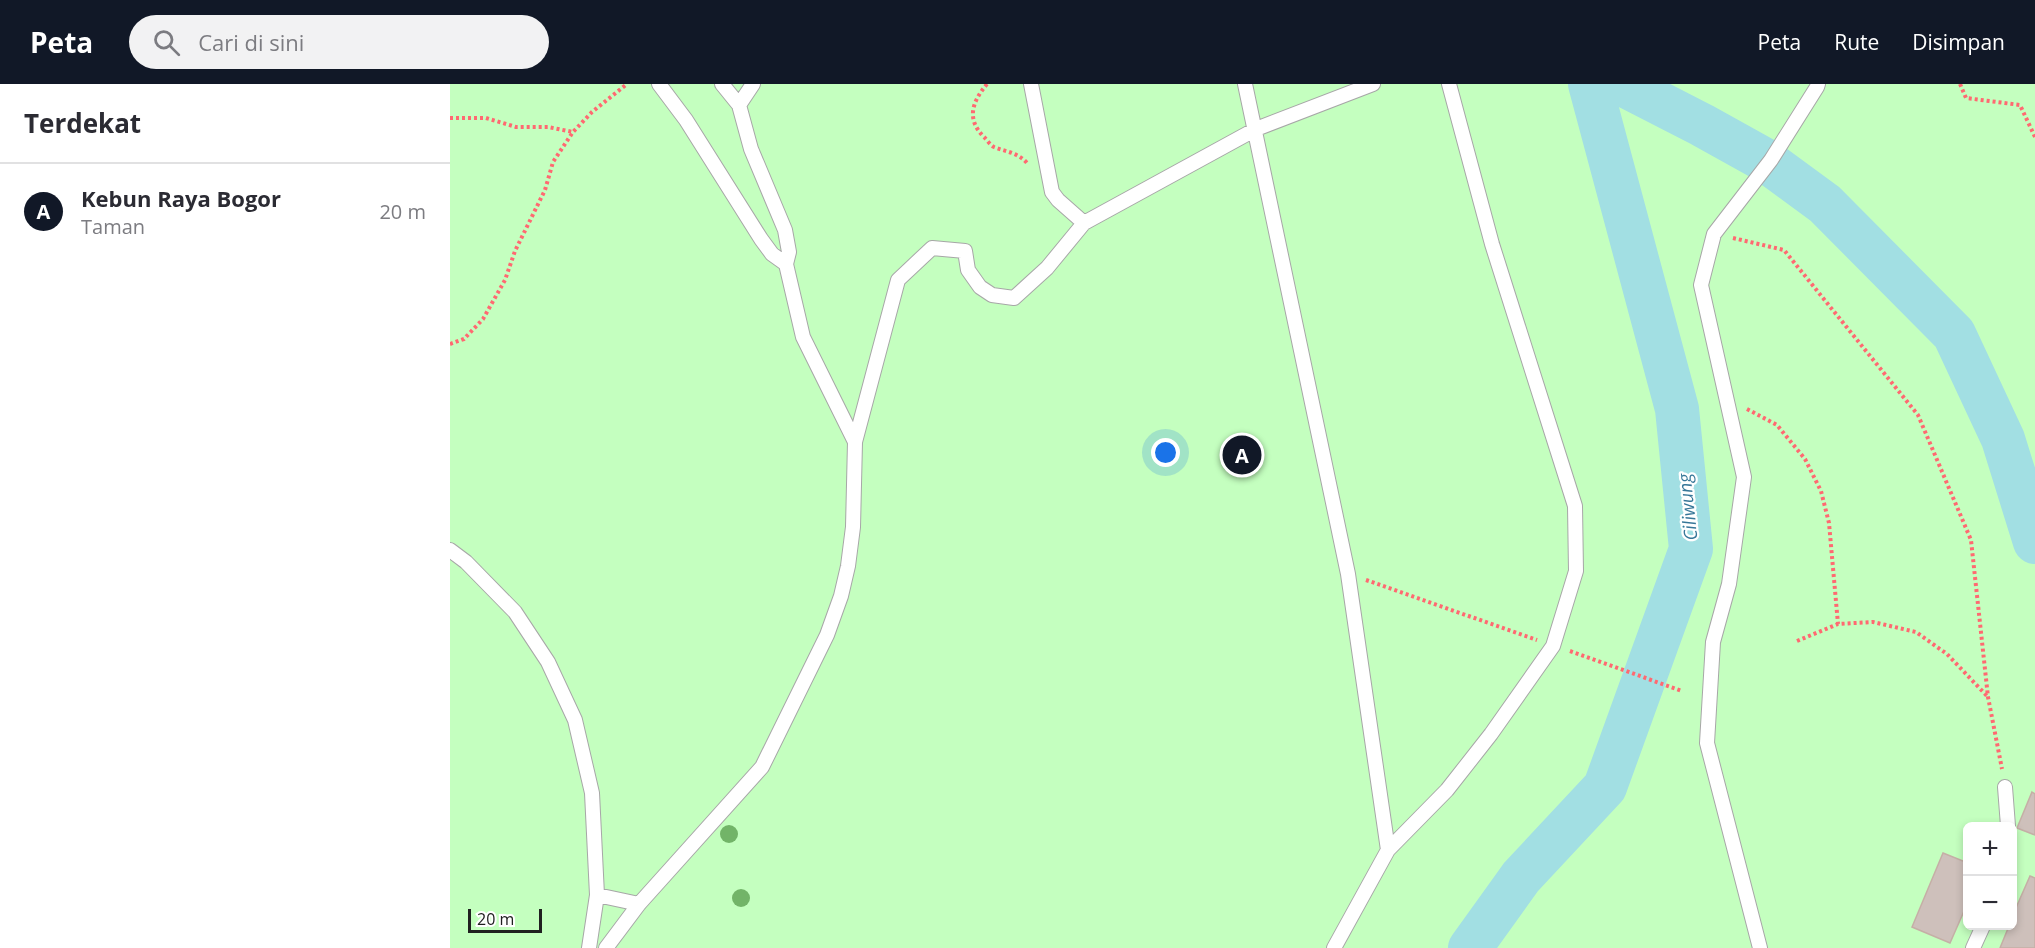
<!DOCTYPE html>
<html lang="id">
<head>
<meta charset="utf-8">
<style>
	body { margin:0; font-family:"Open Sans",sans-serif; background:#f2f2f3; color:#2b2b33 }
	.controls { position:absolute; right:18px; bottom:18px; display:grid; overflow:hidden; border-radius:9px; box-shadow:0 3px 9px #0003 }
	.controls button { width:54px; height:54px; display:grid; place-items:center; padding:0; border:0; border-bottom:2px solid #e1e1e2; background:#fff; color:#2b2b33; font:30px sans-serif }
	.scale { position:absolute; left:18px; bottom:15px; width:74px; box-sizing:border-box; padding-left:6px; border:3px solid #202020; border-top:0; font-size:16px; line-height:21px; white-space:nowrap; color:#202020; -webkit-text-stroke:4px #fff; paint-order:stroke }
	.you { position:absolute; left:716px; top:369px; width:21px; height:21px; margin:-15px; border:4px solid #fff; border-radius:50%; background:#1a73e8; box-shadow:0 0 0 9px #1a73e833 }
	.badge { display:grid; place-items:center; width:39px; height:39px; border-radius:50%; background:#111827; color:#fff; font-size:20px; font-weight:700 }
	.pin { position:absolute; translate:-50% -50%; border:3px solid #fff; box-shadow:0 2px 6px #0006 }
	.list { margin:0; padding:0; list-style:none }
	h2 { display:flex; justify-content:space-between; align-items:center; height:78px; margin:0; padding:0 24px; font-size:26px }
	h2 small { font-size:20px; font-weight:400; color:#7c7c81 }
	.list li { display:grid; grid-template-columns:39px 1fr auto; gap:18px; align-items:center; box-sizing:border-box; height:96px; padding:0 24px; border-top:2px solid #e1e1e2 }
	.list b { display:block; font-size:22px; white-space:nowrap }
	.list p { margin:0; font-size:20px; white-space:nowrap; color:#7c7c81 }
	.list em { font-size:20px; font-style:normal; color:#7c7c81 }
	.icon { flex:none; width:33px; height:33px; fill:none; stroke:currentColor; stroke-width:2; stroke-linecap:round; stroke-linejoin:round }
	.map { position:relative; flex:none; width:1585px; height:864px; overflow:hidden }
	header { display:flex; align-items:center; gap:36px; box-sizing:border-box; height:84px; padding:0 30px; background:#111827; color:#fff }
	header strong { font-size:28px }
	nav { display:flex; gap:33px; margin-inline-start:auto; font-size:21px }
	.search { width:420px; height:54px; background:#f2f2f3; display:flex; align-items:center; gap:15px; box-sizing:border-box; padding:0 21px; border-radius:33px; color:#7c7c81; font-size:22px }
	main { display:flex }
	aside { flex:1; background:#fff }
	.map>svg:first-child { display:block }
	.park { fill:#c4ffbf; fill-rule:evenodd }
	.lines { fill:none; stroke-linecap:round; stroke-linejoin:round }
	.river { stroke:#a2dfe3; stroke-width:44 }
	.building { fill:#cec0bb; stroke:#c5afa6; stroke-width:1.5 }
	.service-casing { stroke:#a7a7a7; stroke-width:16 }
	.path { stroke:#ff6971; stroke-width:4; stroke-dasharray:3 3; stroke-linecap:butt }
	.service { stroke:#fff; stroke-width:14 }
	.tree { fill:#72b468 }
	.labels { text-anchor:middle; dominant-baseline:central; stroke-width:4.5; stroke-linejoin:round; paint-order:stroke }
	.water-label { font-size:18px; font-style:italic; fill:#377798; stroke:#fff }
</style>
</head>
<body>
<header>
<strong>Peta</strong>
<div class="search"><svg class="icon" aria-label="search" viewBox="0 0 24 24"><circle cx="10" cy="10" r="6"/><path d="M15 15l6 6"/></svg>Cari di sini</div>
<nav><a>Peta</a><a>Rute</a><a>Disimpan</a></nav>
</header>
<main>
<aside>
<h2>Terdekat<small></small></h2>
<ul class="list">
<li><span class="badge">A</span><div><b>Kebun Raya Bogor</b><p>Taman</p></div><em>20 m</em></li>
</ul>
</aside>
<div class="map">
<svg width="1585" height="864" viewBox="0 0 1585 864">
	<rect width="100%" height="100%" fill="#f1ece5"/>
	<!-- park -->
	<path class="park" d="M0 0H1585V864H0ZM1518 742H1562V842H1518Z"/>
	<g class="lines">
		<!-- river -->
		<path class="river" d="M1172 0 1252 41 1315 76 1375 120 1504 250 1553 355 1585 458
			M1020 864 1071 793 1155 703 1241 465 1227 325 1140 0"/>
	</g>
	<!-- building -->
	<path class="building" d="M1582 708 1585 710V751L1567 744Z
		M1493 769 1518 779V818L1500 859 1462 843Z
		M1580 792 1585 794V864H1550L1559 842H1562V833Z"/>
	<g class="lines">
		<defs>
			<path id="service" d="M272 0 289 21 301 65 335 146 339 168 336 180
				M581 0 602 108 608 116 634 139
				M795 0 898 490 938 766
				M289 21 303 0
				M405 358 448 196 482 164 515 167 518 186 530 203 542 211 564 214 597 184 634 139 806 45 923 0
				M0 466 16 478 65 528 98 578 125 636 142 709 147 811 139 864
				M1555 703 1558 742
				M147 811 189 820
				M156 864 189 820 312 683 377 551 391 512 398 482 403 443 405 358 353 253 336 180 322 170 311 155 236 36 209 0
				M884 864 938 766 997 706 1041 650 1103 562 1126 487 1125 422 1042 160 999 0
				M1310 864 1257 659 1263 558 1279 500 1294 393 1251 201 1264 150 1321 76 1367 3 1368 0
				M1523 864 1533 842"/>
		</defs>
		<!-- service casing -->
		<use href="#service" class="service-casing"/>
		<!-- path -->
		<path class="path" d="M537 0C522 18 516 35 534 53 537 56 540 61 544 63 556 68 567 68 577 79
			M1510 0 1516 14 1570 21 1585 53
			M0 34H36L66 43H98L123 48
			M1283 154 1334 166 1468 331 1521 456 1538 613 1552 685
			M0 260 14 255 33 235 55 196 65 167 95 106 103 78 123 48 142 28 177 0
			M1297 325 1327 341 1355 375 1371 407 1379 439 1388 540
			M916 496 1087 556
			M1347 557 1388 540 1423 538 1466 548 1497 570 1538 613
			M1120 567 1232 607"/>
		<!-- service -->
		<use href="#service" class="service"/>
	</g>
	<!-- trees -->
	<g class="tree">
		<circle cx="279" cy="750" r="9"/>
		<circle cx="291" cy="814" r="9"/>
	</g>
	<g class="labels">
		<!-- water labels -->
		<g class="water-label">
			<text transform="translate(1237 423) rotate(-96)">Ciliwung</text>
		</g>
	</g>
</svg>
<div class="controls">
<button>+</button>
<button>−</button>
</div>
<div class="scale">20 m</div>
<div class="you"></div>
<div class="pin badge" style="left:792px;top:371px">A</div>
</div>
</main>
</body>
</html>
